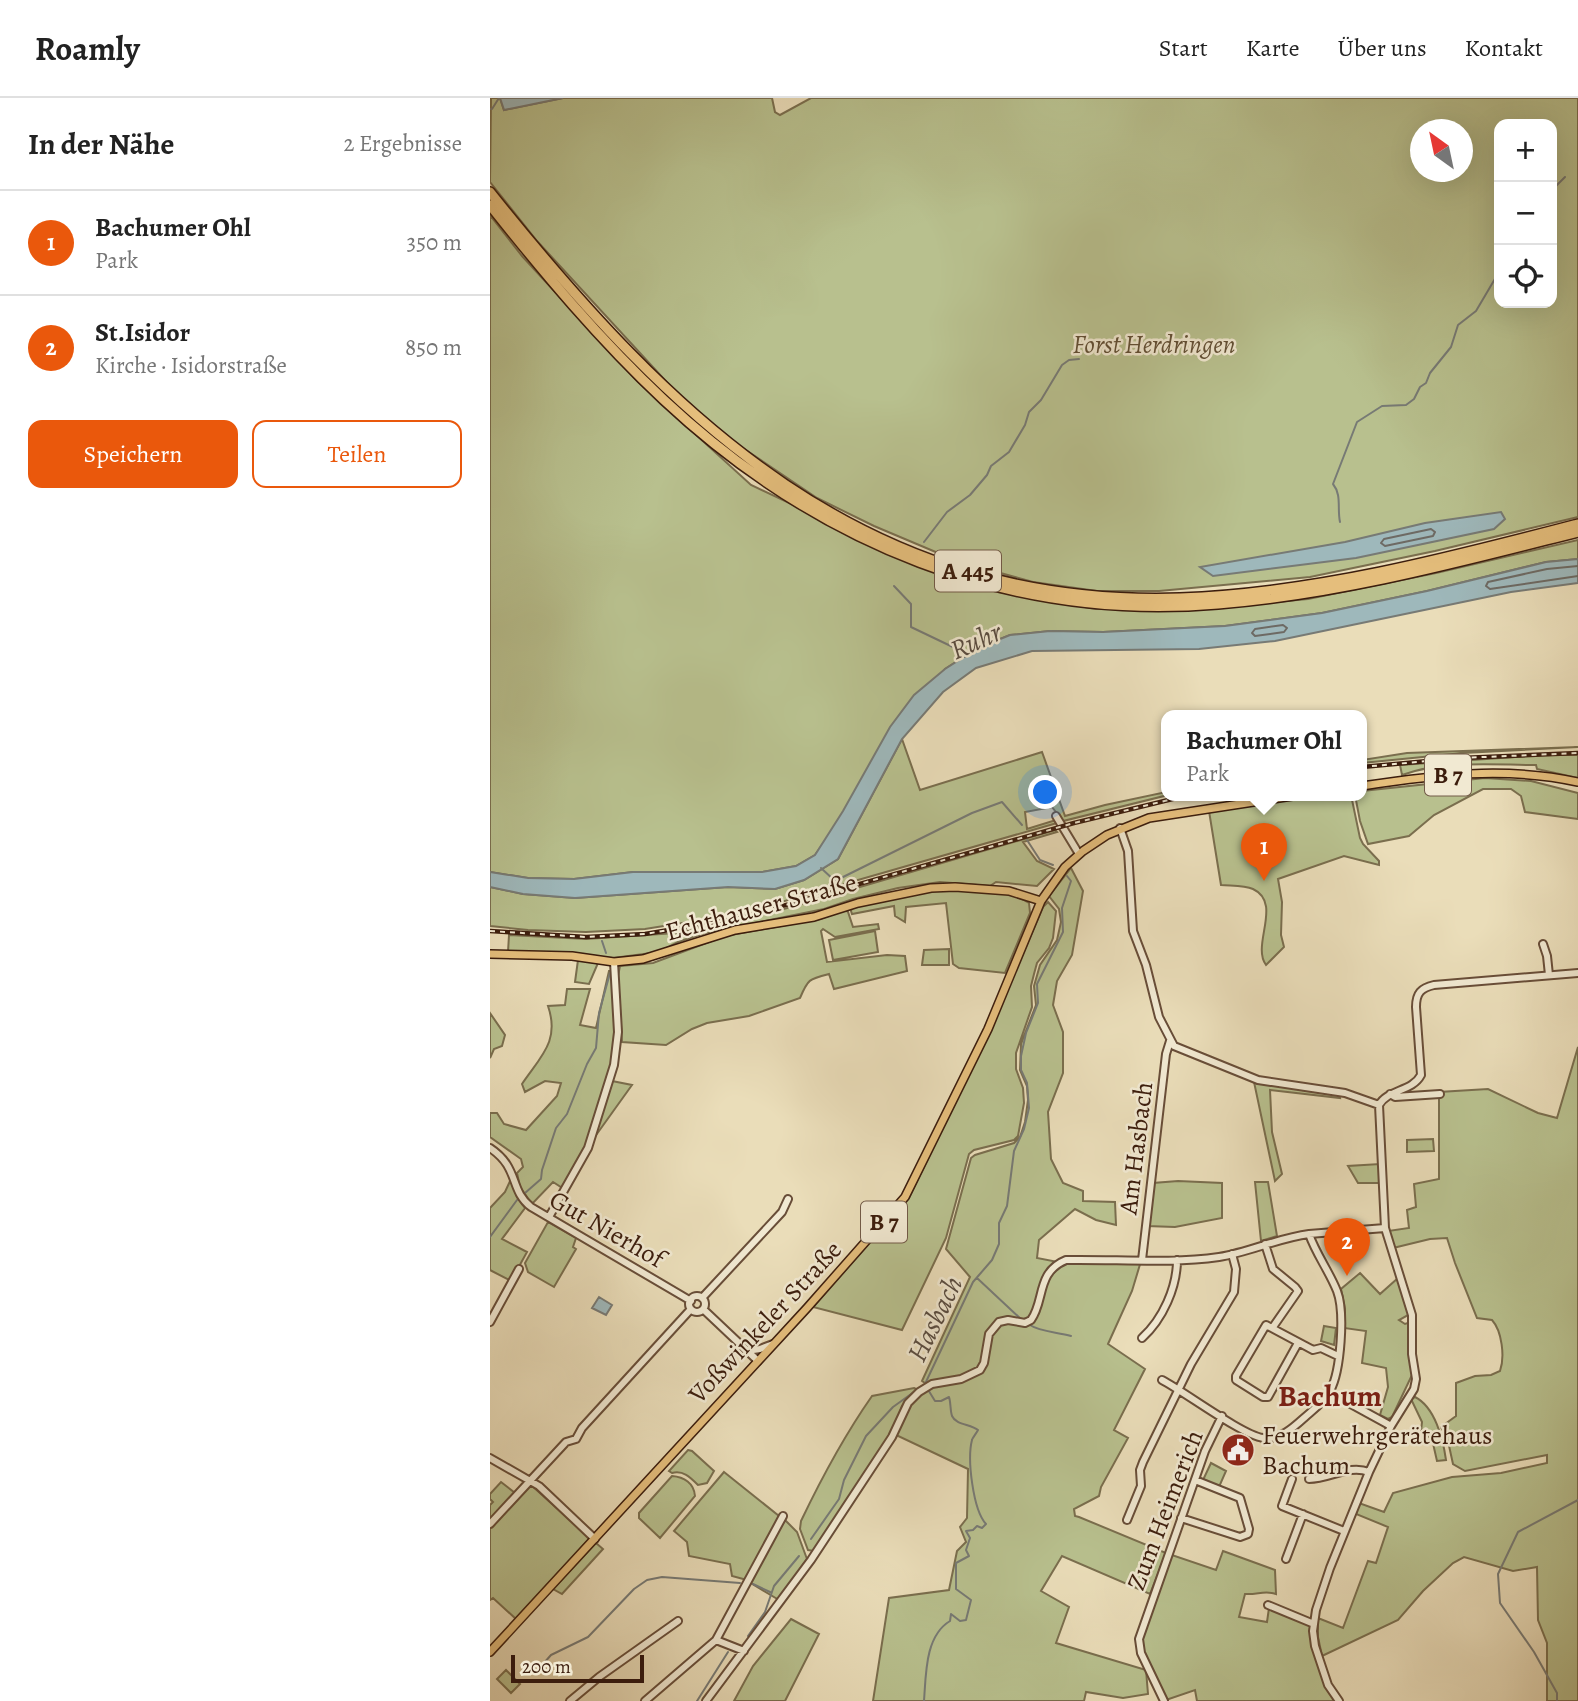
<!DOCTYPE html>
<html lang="de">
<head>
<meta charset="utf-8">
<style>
	body { margin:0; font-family:Alegreya,serif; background:#f6f6f6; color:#222 }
	.controls { position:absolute; right:21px; top:21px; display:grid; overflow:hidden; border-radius:14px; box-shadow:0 7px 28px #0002 }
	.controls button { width:63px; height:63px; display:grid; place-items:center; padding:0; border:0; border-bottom:2px solid #e0e0e0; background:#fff; color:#222; font:35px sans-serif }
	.compass { position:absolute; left:920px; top:21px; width:63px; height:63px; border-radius:50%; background:#fff; box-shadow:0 7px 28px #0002; rotate:327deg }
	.scale { position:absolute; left:21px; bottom:18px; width:133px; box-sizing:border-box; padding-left:7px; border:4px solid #3c1d0d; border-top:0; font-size:19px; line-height:24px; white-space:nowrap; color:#3c1d0d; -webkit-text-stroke:5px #f1e9d2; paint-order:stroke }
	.you { position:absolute; left:556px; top:695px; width:24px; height:24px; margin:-18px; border:5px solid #fff; border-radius:50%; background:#1a73e8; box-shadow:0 0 0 10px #1a73e833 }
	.badge { display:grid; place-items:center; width:46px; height:46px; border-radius:50%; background:#ea580c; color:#fff; font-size:23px; font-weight:700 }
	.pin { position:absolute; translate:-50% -58px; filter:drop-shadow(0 2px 4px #0008) }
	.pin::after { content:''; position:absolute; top:37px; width:24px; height:21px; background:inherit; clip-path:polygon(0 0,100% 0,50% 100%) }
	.popup { position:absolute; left:671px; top:612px; width:206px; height:91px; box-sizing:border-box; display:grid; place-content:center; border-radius:14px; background:#fff; filter:drop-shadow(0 2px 5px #0005); font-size:23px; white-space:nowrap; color:#767676 }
	.popup b { font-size:26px; color:#222 }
	.popup::after { content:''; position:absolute; left:50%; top:100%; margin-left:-14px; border:14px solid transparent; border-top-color:#fff }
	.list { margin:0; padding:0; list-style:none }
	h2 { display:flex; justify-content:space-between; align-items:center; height:91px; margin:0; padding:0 28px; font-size:30px }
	h2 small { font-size:23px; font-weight:400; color:#767676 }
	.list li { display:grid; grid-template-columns:46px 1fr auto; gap:21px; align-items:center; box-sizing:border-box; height:105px; padding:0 28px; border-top:2px solid #e0e0e0 }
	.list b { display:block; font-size:26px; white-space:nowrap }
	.list p { margin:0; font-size:23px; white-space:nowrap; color:#767676 }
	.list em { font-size:23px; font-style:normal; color:#767676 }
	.actions { display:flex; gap:14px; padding:21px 28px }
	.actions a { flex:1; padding:16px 0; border:2px solid #ea580c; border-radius:14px; text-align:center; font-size:24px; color:#ea580c }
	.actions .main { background:#ea580c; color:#fff }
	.icon { flex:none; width:38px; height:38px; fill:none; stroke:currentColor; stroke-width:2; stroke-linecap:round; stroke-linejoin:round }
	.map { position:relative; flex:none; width:1088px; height:1603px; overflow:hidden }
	header { display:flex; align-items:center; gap:42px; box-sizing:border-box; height:98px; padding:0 35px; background:#fff; border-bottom:2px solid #e0e0e0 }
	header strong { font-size:33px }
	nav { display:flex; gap:38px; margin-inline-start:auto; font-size:24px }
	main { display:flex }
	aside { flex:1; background:#fff }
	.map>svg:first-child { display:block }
	.green { fill:#b8c08e; stroke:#7a6e4e; stroke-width:2; fill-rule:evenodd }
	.water { fill:#9eb8bb; stroke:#777a75; stroke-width:2 }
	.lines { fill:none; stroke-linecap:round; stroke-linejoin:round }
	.shore { stroke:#6d6a64; stroke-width:2 }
	.stream { stroke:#777a75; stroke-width:2 }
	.minor-casing { stroke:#684d38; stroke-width:10 }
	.major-casing { stroke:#3c1d0d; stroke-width:10 }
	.highway-casing { stroke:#3c1d0d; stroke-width:12 }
	.minor { stroke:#f1e9d2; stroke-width:6 }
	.major { stroke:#e5be7c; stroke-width:7 }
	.highway { stroke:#e5be7c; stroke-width:9 }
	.rail-casing { stroke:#3c1d0d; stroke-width:4.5 }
	.rail { stroke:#f1e9d2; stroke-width:2; stroke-dasharray:5; stroke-linecap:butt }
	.labels { text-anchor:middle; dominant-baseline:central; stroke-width:5; stroke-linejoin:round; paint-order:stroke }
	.shield { fill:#f1e9d2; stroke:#725a48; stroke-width:2 }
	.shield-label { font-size:24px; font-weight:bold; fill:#3c1d0d }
	.park-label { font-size:26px; font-style:italic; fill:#614e34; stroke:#f1e9d2 }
	.street-label { font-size:26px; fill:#3c1d0d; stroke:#f1e9d2 }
	.poi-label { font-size:26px; fill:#3c1d0d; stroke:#f1e9d2; text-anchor:start }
	.water-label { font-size:28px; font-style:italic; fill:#594c41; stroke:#f1e9d2 }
	.quarter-label { font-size:30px; font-weight:bold; fill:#7a1f14; stroke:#f1e9d2 }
</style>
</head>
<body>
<header>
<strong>Roamly</strong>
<nav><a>Start</a><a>Karte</a><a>Über uns</a><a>Kontakt</a></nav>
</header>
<main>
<aside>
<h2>In der Nähe<small>2 Ergebnisse</small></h2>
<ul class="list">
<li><span class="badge">1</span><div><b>Bachumer Ohl</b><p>Park</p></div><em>350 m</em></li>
<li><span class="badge">2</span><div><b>St.Isidor</b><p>Kirche · Isidorstraße</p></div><em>850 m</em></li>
</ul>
<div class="actions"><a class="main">Speichern</a><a>Teilen</a></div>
</aside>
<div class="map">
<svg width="1088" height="1603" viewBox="0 0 1088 1603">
	<rect width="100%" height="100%" fill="#eaddb9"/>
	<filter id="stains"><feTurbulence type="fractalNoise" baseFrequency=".00286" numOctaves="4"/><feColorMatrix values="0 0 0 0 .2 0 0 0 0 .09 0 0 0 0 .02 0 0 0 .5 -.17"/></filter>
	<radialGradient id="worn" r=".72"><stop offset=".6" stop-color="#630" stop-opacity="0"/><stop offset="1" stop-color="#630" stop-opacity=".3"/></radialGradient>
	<!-- green -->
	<path class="green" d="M1 0H10L14 12 73 0H282L285 14 290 17 321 0H1088V419L945 453 820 479 669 493H607L543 484 467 463 384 428 327 400 235 338 184 292 47 143 0 84ZM1009 26H1062V205H1009ZM930 32H972V74H930Z
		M0 117 32 158 147 283 261 387 475 488 606 511 702 512 818 501 946 475 1088 442V461L1056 464 937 493 832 515 735 528 613 534 560 533 520 537 488 550 455 571 325 757 306 768 272 774H143L84 781 38 780 0 774Z
		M412 641 430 692 552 654 575 718 615 707 676 694 678 697 573 723 562 709 535 714 537 731 566 722 567 725 249 816 155 831 96 834 38 832 0 828V789L33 796 85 800 238 789 285 791 314 782 348 761Z
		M1088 649 973 655 872 665V662L917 655Z
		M1053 657H1088V680L1047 671 1046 667C1004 667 952 662 912 677L910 667Z
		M995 680 1041 683 1088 695V721L1035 714 1031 698 1021 691H993L944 717 919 738 878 746 870 723 865 697H872V693Z
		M832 697H861L870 740 873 746 889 763V767L854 758 788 781 792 804 791 837 794 849 776 867C761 847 793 805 763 791 754 787 741 788 731 787L719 713Z
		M565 732 567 734 533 744 547 763 564 771 547 788 506 784 500 788 450 784 408 790 363 801 334 811 215 835 188 844 169 854 123 860 18 854 19 837 96 841 186 835 250 822 305 808Z
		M581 770 593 793 582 857 567 883 563 907 573 934V975L558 1014 561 1061 573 1085 593 1093V1103L625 1104 626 1127 606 1122 585 1111 549 1142 547 1160 568 1164C552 1177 546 1194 544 1214L549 1215C552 1194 557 1176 576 1164L651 1163 642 1193 618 1246 655 1271 624 1332 638 1340 611 1389 609 1398 584 1411 585 1418 589 1419 676 1455 660 1496 572 1458 551 1493 579 1509 566 1545 656 1572 658 1596 633 1600 596 1594 594 1603H383L399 1500 459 1492 467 1453 476 1444 470 1429 477 1420 478 1371 406 1337 417 1310 439 1288 432 1283 480 1179 456 1151 481 1060 485 1057 524 1045 530 1039 535 1024 538 1002 537 988 530 972 531 946 546 907 544 888 550 867 567 842 571 824 569 811 559 798Z
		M448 791C477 793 514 789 539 805L540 815 515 875 469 870 463 866 456 805 416 809 415 824 405 818 404 808 362 816 361 813 362 809Z
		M558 804 566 813 563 840 559 850 547 865 544 876 541 888 542 909 526 955V971L533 990 534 1005 528 1038 524 1042 484 1052 479 1056 456 1140 412 1232 323 1209 419 1100 501 930 553 809Z
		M355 812 358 814 363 829 388 826 389 831 345 839 333 831 331 833 337 864 397 857 415 858 417 873 344 891 339 876C319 881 318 881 310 900L259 918 217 925 202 931 176 947 132 944 128 878 130 868 163 865 235 838 330 821Z
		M385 833 388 854 343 862 339 842Z
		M459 851V867H432L434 852Z
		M88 862 108 865 99 886 85 884Z
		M119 873H121L127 913 125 955 95 1053 74 1091 63 1084 42 1106 30 1089 27 1075 33 1069 31 1061 0 1039V1015H7L14 1026 36 1032 67 998 71 985 55 983 35 994 32 986C51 958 70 943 58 908L75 907 77 891H100L90 927 106 930Z
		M0 915 15 937 12 948 4 951 0 960Z
		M1088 949V1603H1057V1545L1048 1522 1047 1469 1023 1473 974 1459 963 1465 933 1493 908 1522 832 1558 828 1539V1520L853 1530 878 1463 886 1465 898 1429 866 1416 869 1405 894 1414 903 1395 962 1379 1011 1375 1057 1365V1357L975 1373 963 1366 958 1343 951 1329 966 1318V1285L985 1278 1001 1277 1010 1273C1015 1259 1012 1233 1002 1222L987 1220 965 1165 957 1140 940 1141 903 1150 898 1133 919 1130 917 1112 926 1109 924 1086 949 1081V994L998 991 1048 1015 1067 1020Z
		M122 983 142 987 104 1040Z
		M764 984 849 996 850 1000 780 992 782 1034 792 1076 785 1083Z
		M943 1041 944 1053 917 1054V1042Z
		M890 1066 891 1085H868L858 1068Z
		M21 1081 27 1099 35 1110 12 1141 37 1154 21 1183 0 1172V1110L15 1094Z
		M688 1083 732 1085V1120L685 1129 657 1128 663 1085Z
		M765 1084H778L787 1138 771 1143Z
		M58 1124 86 1140 83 1149 86 1151 64 1189 38 1174 35 1165Z
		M870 1175 890 1196 908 1180 920 1216 909 1222 915 1226 921 1224 922 1277 902 1319 898 1321 890 1317 898 1289 896 1270 872 1265 876 1233 854 1230 855 1211 851 1191Z
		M834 1228 846 1230 844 1247 831 1243Z
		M424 1290 428 1292 412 1308 402 1335 324 1453 318 1452 310 1431 311 1423C332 1379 354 1338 382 1298Z
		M925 1299C945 1309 953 1341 956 1362L947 1363 942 1341 931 1334 932 1324 921 1301Z
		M198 1352 202 1353 224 1373 217 1385 208 1387C200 1379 193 1372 182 1375L179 1373Z
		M721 1365 736 1373 729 1389 713 1382Z
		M234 1374 289 1418V1421L257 1482 242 1478 240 1466 199 1458 197 1444 184 1433Z
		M182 1378C194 1379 204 1385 205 1398L170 1440 149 1420V1415Z
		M11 1384 25 1395 0 1423V1407L3 1404 0 1401V1396Z
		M41 1387 100 1440 26 1521 3 1500 0 1502V1429Z
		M295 1422 307 1434 317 1461 289 1502 259 1484Z
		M106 1445 113 1451 72 1496 63 1491Z
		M733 1453 785 1472 786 1496C775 1492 767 1497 755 1496L749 1519 777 1524 779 1510 821 1527 826 1562 846 1603H707L705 1592 676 1602 651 1547 652 1535 679 1456 726 1472Z
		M301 1521 329 1536 295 1603H244L263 1568Z
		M16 1572 30 1586 21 1595 7 1581Z"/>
	<!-- water -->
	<path class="water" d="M10 0H73L14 12Z
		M1011 414 1015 421 1004 431 866 460 723 478 710 469 855 444 935 425Z
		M1088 461V485L1021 494 785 543 709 551 542 553 486 570 453 594 412 641 348 761 314 782 285 791 238 789 85 800 33 796 0 789V774L38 780 84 781 143 774H272L306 768 325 757 353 713 400 629 424 597 455 571 488 550 520 537 560 533 613 534 735 528 832 515 937 493 1056 464Z
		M109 1199 122 1207 116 1217 102 1210Z"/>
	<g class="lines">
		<!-- shore -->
		<path class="shore" d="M941 431 945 434 943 438 895 448 891 445 894 441Z
			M1088 468 1057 471 998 484 996 488 1000 491 1088 478
			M793 527 797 530 794 534 765 538 762 535 765 531Z"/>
		<!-- stream -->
		<path class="stream" d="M0 11H2L9 0
			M1062 92 1075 79
			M850 424C847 411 852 397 843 386L867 324 892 308 916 307 924 301 930 289 936 285 940 275 961 249 968 227 986 213 1009 174
			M434 444 457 414 480 397 497 377 501 368 519 354 535 327 539 314 551 302 572 267 579 262 589 261
			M404 488 421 506V529L467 551 475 559
			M537 742 550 762 563 767
			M331 770 345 783 482 715 512 704 532 727
			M112 843 116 855
			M35 1095 51 1081 52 1072 66 1030 77 1016 97 966 106 950 109 915 120 875
			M0 1139 27 1102
			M487 1180 532 1222
			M540 1227C550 1234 568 1234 581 1238
			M321 1441 349 1401 354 1382 376 1338 403 1309 435 1286 483 1184 502 1162 509 1146V1125L517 1108 524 1053 534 1031 539 1010 537 985 531 972V958L536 935 548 905 547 886 573 834 572 810 581 783 577 778
			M263 1486 280 1494
			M258 1538 275 1514 284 1488 309 1458
			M47 1573 61 1557 98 1539 144 1491 157 1482 172 1479 250 1485
			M207 1603 238 1554
			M434 1603C436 1576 435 1538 460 1523L461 1516 470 1523 476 1522 481 1502 466 1491V1465L479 1458 476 1452 480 1440 476 1433 483 1432 487 1428 492 1430 496 1426C483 1412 477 1361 482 1342 482 1341 487 1334 488 1332 481 1326 466 1327 462 1318 460 1312 461 1305 459 1299L451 1303H445L437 1290
			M1067 1603V1595L1044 1554 1010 1505 1008 1476 1028 1434 1088 1402"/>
		<defs>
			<path id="minor" d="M566 718 589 756
				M630 730 638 753 643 833 656 867 669 919 684 948 768 982 855 995 889 1007
				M1053 846 1057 858 1059 877
				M900 996 905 999 950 996
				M0 1050C30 1070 19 1092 41 1109L201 1203
				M59 1119 98 1050 124 967 128 934 124 864
				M775 1146 783 1171 805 1189 808 1193 783 1229
				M652 1162 676 956 680 943
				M199 1206a8 8 0 1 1 16 0a8 8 0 1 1-16 0Z
				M212 1200 292 1114 298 1101
				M213 1211 268 1263
				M0 1224 29 1171
				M652 1240C673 1221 687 1189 687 1162
				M808 1245 778 1299H773L746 1282V1278L776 1227 823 1252 831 1250 848 1258
				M256 1253 270 1251 283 1246
				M672 1282C695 1294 752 1337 773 1340 790 1342 803 1330 814 1320 824 1311 834 1304 840 1293 851 1273 855 1214 847 1193 839 1173 826 1156 819 1136L895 1130
				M839 1294 901 1328
				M0 1360 49 1388 105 1441
				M802 1381 792 1408 854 1433
				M819 1381C840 1381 859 1366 879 1374
				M691 1420 750 1439 758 1436 759 1431 750 1400 705 1382
				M637 1422 651 1388 650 1372 653 1364 701 1266 744 1194 746 1171 742 1156
				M0 1426 76 1344 86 1341 92 1330 201 1211
				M796 1461 813 1416
				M778 1507 824 1526
				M226 1542 254 1553
				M80 1603 109 1579 188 1523
				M155 1603 226 1542 293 1418
				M216 1603 321 1462 402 1339 418 1305 429 1294 442 1286 471 1281 490 1272 494 1265 499 1236 509 1224 518 1222 535 1225 541 1222C555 1203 546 1174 576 1162 626 1161 679 1166 729 1159 760 1154 788 1140 819 1136
				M674 1603 651 1555 649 1541 715 1353 732 1318
				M849 1603 838 1587 825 1548 823 1533 826 1512 840 1470 879 1374 901 1328 924 1291 926 1281 922 1256V1217L895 1130 889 1007C898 991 922 994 931 977L926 909C926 895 931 890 944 887L1088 875"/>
			<path id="major" d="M872 688C945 677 1015 668 1088 684
				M0 856 82 858 124 864 153 861 245 832 324 819 368 805 441 790 465 789 519 793 551 803
				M0 1554 317 1210 415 1099 498 931 551 803 575 769 593 753 617 737 659 720 809 697"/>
			<path id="highway" d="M0 94C183 323 375 510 690 500 825 495 958 460 1088 426
				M0 107C54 175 110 242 174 302 327 445 518 524 728 506 851 496 969 464 1088 434"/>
		</defs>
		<!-- minor casing -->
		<use href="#minor" class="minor-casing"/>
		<!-- major casing -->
		<use href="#major" class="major-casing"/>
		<!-- highway casing -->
		<use href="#highway" class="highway-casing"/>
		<!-- minor -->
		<use href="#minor" class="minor"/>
		<!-- major -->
		<use href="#major" class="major"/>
		<!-- highway -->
		<use href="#highway" class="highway"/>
		<defs>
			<path id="rail" d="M872 669 971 660 1088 655
				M0 833 96 839 155 836 250 820 584 725 699 697"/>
		</defs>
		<!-- rail casing -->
		<use href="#rail" class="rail-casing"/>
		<!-- rail -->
		<use href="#rail" class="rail"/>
	</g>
	<!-- icons -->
	<defs>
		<symbol id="civic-disc" viewBox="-11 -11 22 22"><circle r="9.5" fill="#8f2418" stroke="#f1e9d2"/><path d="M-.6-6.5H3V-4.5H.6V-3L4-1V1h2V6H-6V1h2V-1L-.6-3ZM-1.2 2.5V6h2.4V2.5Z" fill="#fff"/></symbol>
	</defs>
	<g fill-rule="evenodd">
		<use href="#civic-disc" x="729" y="1333" width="38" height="38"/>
	</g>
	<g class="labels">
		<!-- shield labels -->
		<g class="shield">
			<rect x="445" y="452.5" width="66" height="41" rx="5"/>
			<rect x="935" y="656.5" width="46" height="41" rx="5"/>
			<rect x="371" y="1103.5" width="46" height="41" rx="5"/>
		</g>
		<g class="shield-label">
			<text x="478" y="473">A 445</text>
			<text x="958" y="677">B 7</text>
			<text x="394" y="1124">B 7</text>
		</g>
		<!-- park labels -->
		<g class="park-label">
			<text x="664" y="246">Forst Herdringen</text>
		</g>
		<!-- street labels -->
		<g class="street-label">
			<text transform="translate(271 809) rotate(-15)">Echthauser Straße</text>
			<text transform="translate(646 1050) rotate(-83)">Am Hasbach</text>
			<text transform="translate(117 1131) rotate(30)">Gut Nierhof</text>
			<text transform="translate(275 1224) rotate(-47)">Voßwinkeler Straße</text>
			<text transform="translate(675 1412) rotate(-69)">Zum Heimerich</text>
		</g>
		<!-- poi labels -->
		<g class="poi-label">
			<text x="772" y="1337">Feuerwehrgerätehaus<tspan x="772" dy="30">Bachum</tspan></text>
		</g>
		<!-- water labels -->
		<g class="water-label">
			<text transform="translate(486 543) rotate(-24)">Ruhr</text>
			<text transform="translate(445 1221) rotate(-64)">Hasbach</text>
		</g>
		<!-- quarter labels -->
		<g class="quarter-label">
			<text x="840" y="1298">Bachum</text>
		</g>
	</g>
	<rect width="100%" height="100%" filter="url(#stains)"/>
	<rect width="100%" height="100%" fill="url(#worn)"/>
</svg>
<div class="controls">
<button>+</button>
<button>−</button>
<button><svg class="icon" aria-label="locate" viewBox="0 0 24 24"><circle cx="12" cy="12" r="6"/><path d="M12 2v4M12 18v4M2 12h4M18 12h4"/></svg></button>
</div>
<svg class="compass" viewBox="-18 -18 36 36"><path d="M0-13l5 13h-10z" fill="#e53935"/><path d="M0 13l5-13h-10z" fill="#767676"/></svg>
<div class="scale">200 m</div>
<div class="you"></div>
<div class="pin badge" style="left:774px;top:783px">1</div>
<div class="popup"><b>Bachumer Ohl</b>Park</div>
<div class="pin badge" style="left:857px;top:1178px">2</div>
</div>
</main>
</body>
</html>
